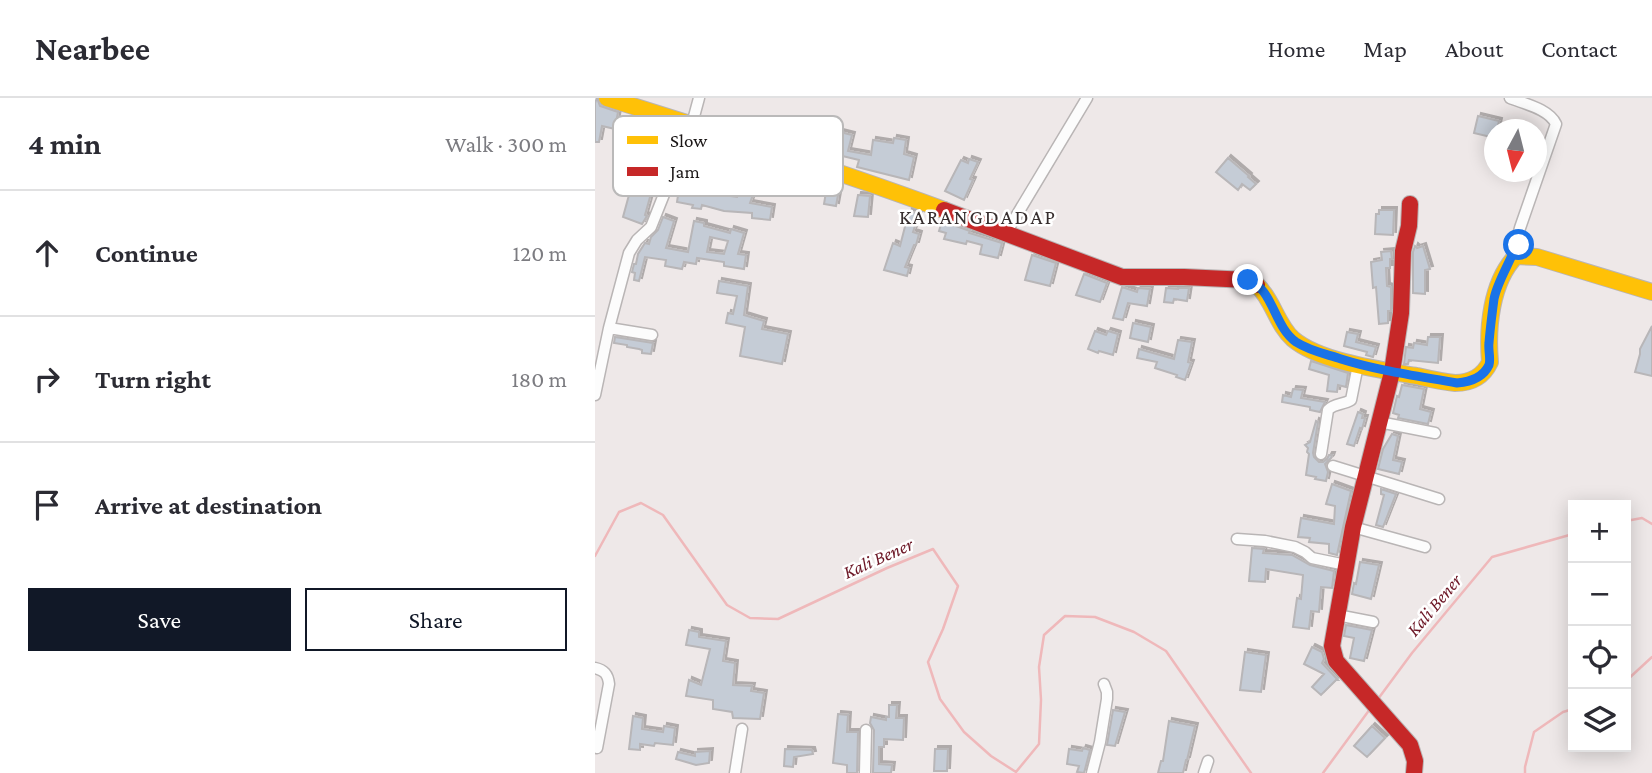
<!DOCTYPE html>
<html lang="en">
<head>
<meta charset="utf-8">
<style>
	body { margin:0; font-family:"Crimson Pro",serif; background:#f7f7f7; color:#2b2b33 }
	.controls { position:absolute; right:21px; bottom:21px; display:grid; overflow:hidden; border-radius:0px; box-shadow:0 4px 18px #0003 }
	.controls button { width:63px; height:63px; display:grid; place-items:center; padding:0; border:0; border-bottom:2px solid #e1e1e2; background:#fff; color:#2b2b33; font:35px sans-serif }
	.compass { position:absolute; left:889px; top:21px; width:63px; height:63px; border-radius:50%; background:#fff; box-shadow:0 4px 18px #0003; rotate:187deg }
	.stop { position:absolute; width:21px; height:21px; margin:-16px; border:5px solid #1a73e8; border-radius:50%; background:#fff }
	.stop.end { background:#1a73e8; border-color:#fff; box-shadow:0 2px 7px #0008 }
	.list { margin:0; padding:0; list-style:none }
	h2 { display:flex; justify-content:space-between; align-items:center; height:91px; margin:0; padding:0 28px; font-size:30px }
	h2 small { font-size:23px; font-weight:400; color:#7c7c81 }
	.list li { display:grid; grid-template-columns:46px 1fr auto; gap:21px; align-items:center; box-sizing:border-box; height:126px; padding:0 28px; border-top:2px solid #e1e1e2 }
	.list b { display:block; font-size:26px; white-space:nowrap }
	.list em { font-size:23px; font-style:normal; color:#7c7c81 }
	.actions { display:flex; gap:14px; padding:21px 28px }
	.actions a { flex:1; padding:16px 0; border:2px solid #111827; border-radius:0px; text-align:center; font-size:24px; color:#111827 }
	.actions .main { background:#111827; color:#fff }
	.icon { flex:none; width:38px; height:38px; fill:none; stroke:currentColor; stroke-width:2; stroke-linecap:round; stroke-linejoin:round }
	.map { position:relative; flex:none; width:1057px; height:675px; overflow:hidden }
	header { display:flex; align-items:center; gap:42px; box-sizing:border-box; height:98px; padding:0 35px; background:#fff; border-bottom:2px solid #e1e1e2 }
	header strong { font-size:33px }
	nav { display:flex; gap:38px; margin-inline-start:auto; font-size:24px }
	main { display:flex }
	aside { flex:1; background:#fff }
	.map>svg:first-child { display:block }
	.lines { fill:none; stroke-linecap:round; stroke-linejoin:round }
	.stream { stroke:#efb8ba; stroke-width:2.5 }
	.building { fill:#c5ccd6; stroke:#b8b6b8; stroke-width:2; fill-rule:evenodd; filter:url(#shadow) }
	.street-casing { stroke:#b9b5b5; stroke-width:13 }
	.slow-casing { stroke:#b9b5b5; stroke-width:18 }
	.jam-casing { stroke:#b9b5b5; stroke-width:18 }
	.street { stroke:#fcfcfc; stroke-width:10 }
	.slow { stroke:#ffc107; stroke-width:16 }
	.jam { stroke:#c62828; stroke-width:16 }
	.route { stroke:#1a73e8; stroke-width:9 }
	.labels { text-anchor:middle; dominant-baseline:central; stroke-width:5; stroke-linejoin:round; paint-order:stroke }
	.water-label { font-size:19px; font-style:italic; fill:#6c1625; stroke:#fff }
	.quarter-label { font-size:21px; letter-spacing:2px; fill:#372e2e; stroke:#fff }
	.key { fill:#fff; stroke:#bab9b9; stroke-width:2 }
	.key-label { font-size:19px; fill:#1a1616 }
</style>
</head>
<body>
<header>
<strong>Nearbee</strong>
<nav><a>Home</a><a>Map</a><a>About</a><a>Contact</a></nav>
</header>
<main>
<aside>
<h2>4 min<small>Walk · 300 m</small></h2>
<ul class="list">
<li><svg class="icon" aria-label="ahead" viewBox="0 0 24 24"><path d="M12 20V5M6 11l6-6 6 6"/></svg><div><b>Continue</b></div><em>120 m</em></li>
<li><svg class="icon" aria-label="right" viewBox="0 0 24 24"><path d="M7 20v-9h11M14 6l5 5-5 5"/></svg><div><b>Turn right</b></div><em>180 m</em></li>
<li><svg class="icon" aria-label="arrive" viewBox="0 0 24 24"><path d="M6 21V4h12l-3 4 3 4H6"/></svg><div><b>Arrive at destination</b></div></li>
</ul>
<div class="actions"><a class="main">Save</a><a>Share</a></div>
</aside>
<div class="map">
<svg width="1057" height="675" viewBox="0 0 1057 675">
	<defs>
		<filter id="shadow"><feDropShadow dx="3" dy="-3" stdDeviation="0" flood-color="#0004"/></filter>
	</defs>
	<rect width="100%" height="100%" fill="#eee8e8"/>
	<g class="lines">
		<!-- stream -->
		<path class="stream" d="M1031 423 1047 420 1057 426
			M0 458 24 414 46 405 68 417 132 507 155 520 183 521 292 470 338 451 363 488 348 531 333 564 345 601 369 634 396 658 421 674 444 646 446 602 444 569 449 537 470 518 500 519 539 534 571 553 656 675
			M1031 583 1057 559
			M783 601 817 555 897 459 978 436
			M728 675 775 611
			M930 675V669L939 634 968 614 978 611"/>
	</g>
	<!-- building -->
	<path class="building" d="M2 0 5 8 23 14 20 31 7 28 4 44H0V5Z
		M883 18 904 23 902 32H900V40L879 35Z
		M245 34 257 37 253 53 276 57 278 42 298 45 299 40 311 42 309 56 319 59 314 82 262 69 264 62 239 56Z
		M116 43 123 46 121 50 139 59 142 52 152 55V58L174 62 213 75 207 92 195 88 194 90 184 87 185 82 165 77 155 105 177 109 175 122 157 120V115L129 113 107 107 106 111 97 110 98 107 82 104 84 91 142 99 151 71 136 66 131 81 122 79 128 61 111 53Z
		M633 60 654 78 653 79 661 86 655 92 647 86 643 92 621 74Z
		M374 61 383 64 375 81 378 82 369 102 350 93 366 62 373 65Z
		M233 82 245 86 241 108 229 106Z
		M37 86 57 92 50 117 52 118 47 126 28 119Z
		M263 97 275 98 273 119 259 118Z
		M784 112H799L798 137 780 136 781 116H784Z
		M314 113 324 116 318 134 324 136 321 147H319L310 169 314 170 312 178 289 172 298 145 305 148Z
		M68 119 79 123 71 150 93 154 99 123 109 125V128L135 135 136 131 149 135 143 156 151 157 149 171 129 168V164L102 160 101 166 89 164 87 171 70 168 71 162 50 159 44 183 39 182 40 175 37 174 39 166H41L43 156 50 145 54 146 56 139 63 132ZM115 139 133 143 129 156 112 154Z
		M347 123 375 133 374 135 407 145 403 160 385 156 387 147 372 143 371 146 349 141 351 135 344 133Z
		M820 148 822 150 828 148 835 171 830 172V196L818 195V154Z
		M796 153 797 161H795V170H791L792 188 796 189V213H793V225L784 226 781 189 778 190 776 164 787 162 786 154Z
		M437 157 461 165 455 188 430 182Z
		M489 176 512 185 505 204 481 197Z
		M124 183 153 188 149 217 169 223 167 231 193 236 187 266 145 258 150 229 131 225 133 215 138 216 142 198 122 195Z
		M527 189 542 194 543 190 555 191 552 208 533 205 528 222 518 220Z
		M571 190 583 191V190H594L592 203 579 201 578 205 569 204Z
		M538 225 556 229 553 244 535 240Z
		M1057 228V278L1040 274 1045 256V251Z
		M500 233 511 237 513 233 523 236 518 257 504 253 503 255 493 251Z
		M752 234 763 236 761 244 781 249 778 259 771 257 772 254 749 248Z
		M20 239 58 245 56 256 47 255V252L44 251 32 249V247L19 245Z
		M833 239H845L843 265 814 262 813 266H809L811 249 818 250 819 245 832 247Z
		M583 242 597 244 593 264 596 265 590 282 581 279 582 277 560 270 562 264 542 260 544 251 579 261Z
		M716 263 753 275 751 289 743 287 742 294 732 293 734 277 714 271Z
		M807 287 829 291 825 311 836 314 833 326 803 320 804 317 798 315 802 298 804 299Z
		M698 291 708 292 706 300 730 304 725 314 715 312V309L687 304 688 297 696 299Z
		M763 314 768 316 767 320H770L767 331 765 330 759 348 752 346Z
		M721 323 723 324 718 355 719 359 724 364H728L732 361 734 357H737L736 360 730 366 733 374 731 383 720 381 721 379 711 377 714 356 712 354 713 350 710 347 715 344Z
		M797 336 803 338 798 362 807 364 804 376 783 371 788 351Z
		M737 386 756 393 742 457 734 455V446L714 444 715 440 703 439 706 420 739 426 740 408 731 406Z
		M786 391 801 396 788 429 781 427 789 397 786 396Z
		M657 450 669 451 668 455 697 457 715 467 739 473 737 490 726 489 724 514 716 513 714 531 698 529 702 500 706 501 708 477 671 471 670 484 654 483Z
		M765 464 784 467 776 501 757 496 759 485 761 486Z
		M751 527 777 532 769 563 755 560 759 540 749 538Z
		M94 532 104 534V539L131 543 128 563 140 565 138 587 157 588 156 593 169 595 165 621 138 620 137 614 118 611V602L91 598 94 582 106 587 115 551 91 547Z
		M717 549 727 554 729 561 727 565 743 582H741L726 597 717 589 729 576 709 566Z
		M650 554 671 557 666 594 645 592Z
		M294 607H302L301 620H309L308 642 289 641V649H284V666L297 667 296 675H278L279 632 275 625 276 619 291 622V619H294Z
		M518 612 530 614 520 648 512 647Z
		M243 616 253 617 252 634H263L262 675H252V667L238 665Z
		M38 618 48 620 47 631 68 634 69 628 80 630 78 647 60 645 59 648 45 646V652L34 651Z
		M574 623 600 628 592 662H591L588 675H563L566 663H568Z
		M777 628 790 640 772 659 759 648Z
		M488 650 495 652 489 675 482 674 484 668 472 666 474 651 487 653Z
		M190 651 217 652 218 656 199 659 198 669 189 668Z
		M340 651H353L352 673H339Z
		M115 653 114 665 101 667 81 661 83 654 100 658V654Z"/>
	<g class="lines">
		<defs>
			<path id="street" d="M915 0C930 6 954 11 961 26L925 130 917 160
				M411 135 492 0
				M14 230 34 155 42 142 56 129 97 26 104 0
				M0 297 14 230 57 237
				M784 324 840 335
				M726 356 733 312C739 305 748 307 756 302L763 267
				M738 368 844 401
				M758 429 830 449
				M642 441 670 443 700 449 710 454 717 460 751 467
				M742 517 778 524
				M0 570C9 572 13 576 14 586L2 650
				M140 675 147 631
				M270 675 271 632
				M497 675 505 644 512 601V594L509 586
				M609 675 613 663"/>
			<path id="slow" d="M12 0C125 35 238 71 349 112
				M662 187C678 202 682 227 698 241 725 264 787 272 822 278 835 281 847 284 860 285 875 285 888 279 895 264 892 230 896 184 921 158L942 159 1057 194"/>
			<path id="jam" d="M815 106 814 128 808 153 806 215 797 274 758 429 737 548 741 563 815 647 820 663 819 675
				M349 112 527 179H589L653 182 662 187"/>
		</defs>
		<!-- street casing -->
		<use href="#street" class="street-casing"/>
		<!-- slow casing -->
		<use href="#slow" class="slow-casing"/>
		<!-- jam casing -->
		<use href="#jam" class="jam-casing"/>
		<!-- street -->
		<use href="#street" class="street"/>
		<!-- slow -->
		<use href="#slow" class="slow"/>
		<!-- jam -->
		<use href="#jam" class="jam"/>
	</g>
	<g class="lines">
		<!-- route -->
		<path class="route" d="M653 182C678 190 679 229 701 244 715 253 731 256 746 261 784 273 823 278 862 285 874 284 888 280 894 267 896 261 893 252 894 245 895 231 897 216 899 201 902 184 916 163 922 145L924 147"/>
	</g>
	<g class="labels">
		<!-- water labels -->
		<g class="water-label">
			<text transform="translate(283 460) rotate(-24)">Kali Bener</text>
			<text transform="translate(839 507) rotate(-50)">Kali Bener</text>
		</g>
		<!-- quarter labels -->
		<g class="quarter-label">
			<text x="383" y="119">KARANGDADAP</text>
		</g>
	</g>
	<!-- legend -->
	<rect x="18" y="18" width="230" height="80" rx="10" class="key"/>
	<rect x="32" y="38" width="31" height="8" fill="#ffc107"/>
	<rect x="32" y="69" width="31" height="9" fill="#c62828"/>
	<g class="key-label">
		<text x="75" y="49">Slow</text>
		<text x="75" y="80">Jam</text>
	</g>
</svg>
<div class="controls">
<button>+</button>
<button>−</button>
<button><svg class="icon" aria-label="locate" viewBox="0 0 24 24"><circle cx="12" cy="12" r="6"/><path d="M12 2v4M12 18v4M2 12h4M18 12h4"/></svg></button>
<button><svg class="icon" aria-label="layers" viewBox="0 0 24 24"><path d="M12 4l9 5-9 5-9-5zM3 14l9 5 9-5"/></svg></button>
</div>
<svg class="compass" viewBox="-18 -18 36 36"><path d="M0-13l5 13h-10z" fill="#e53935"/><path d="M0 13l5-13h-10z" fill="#7c7c81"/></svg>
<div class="stop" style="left:924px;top:147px"></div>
<div class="stop end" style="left:653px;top:182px"></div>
</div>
</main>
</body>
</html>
